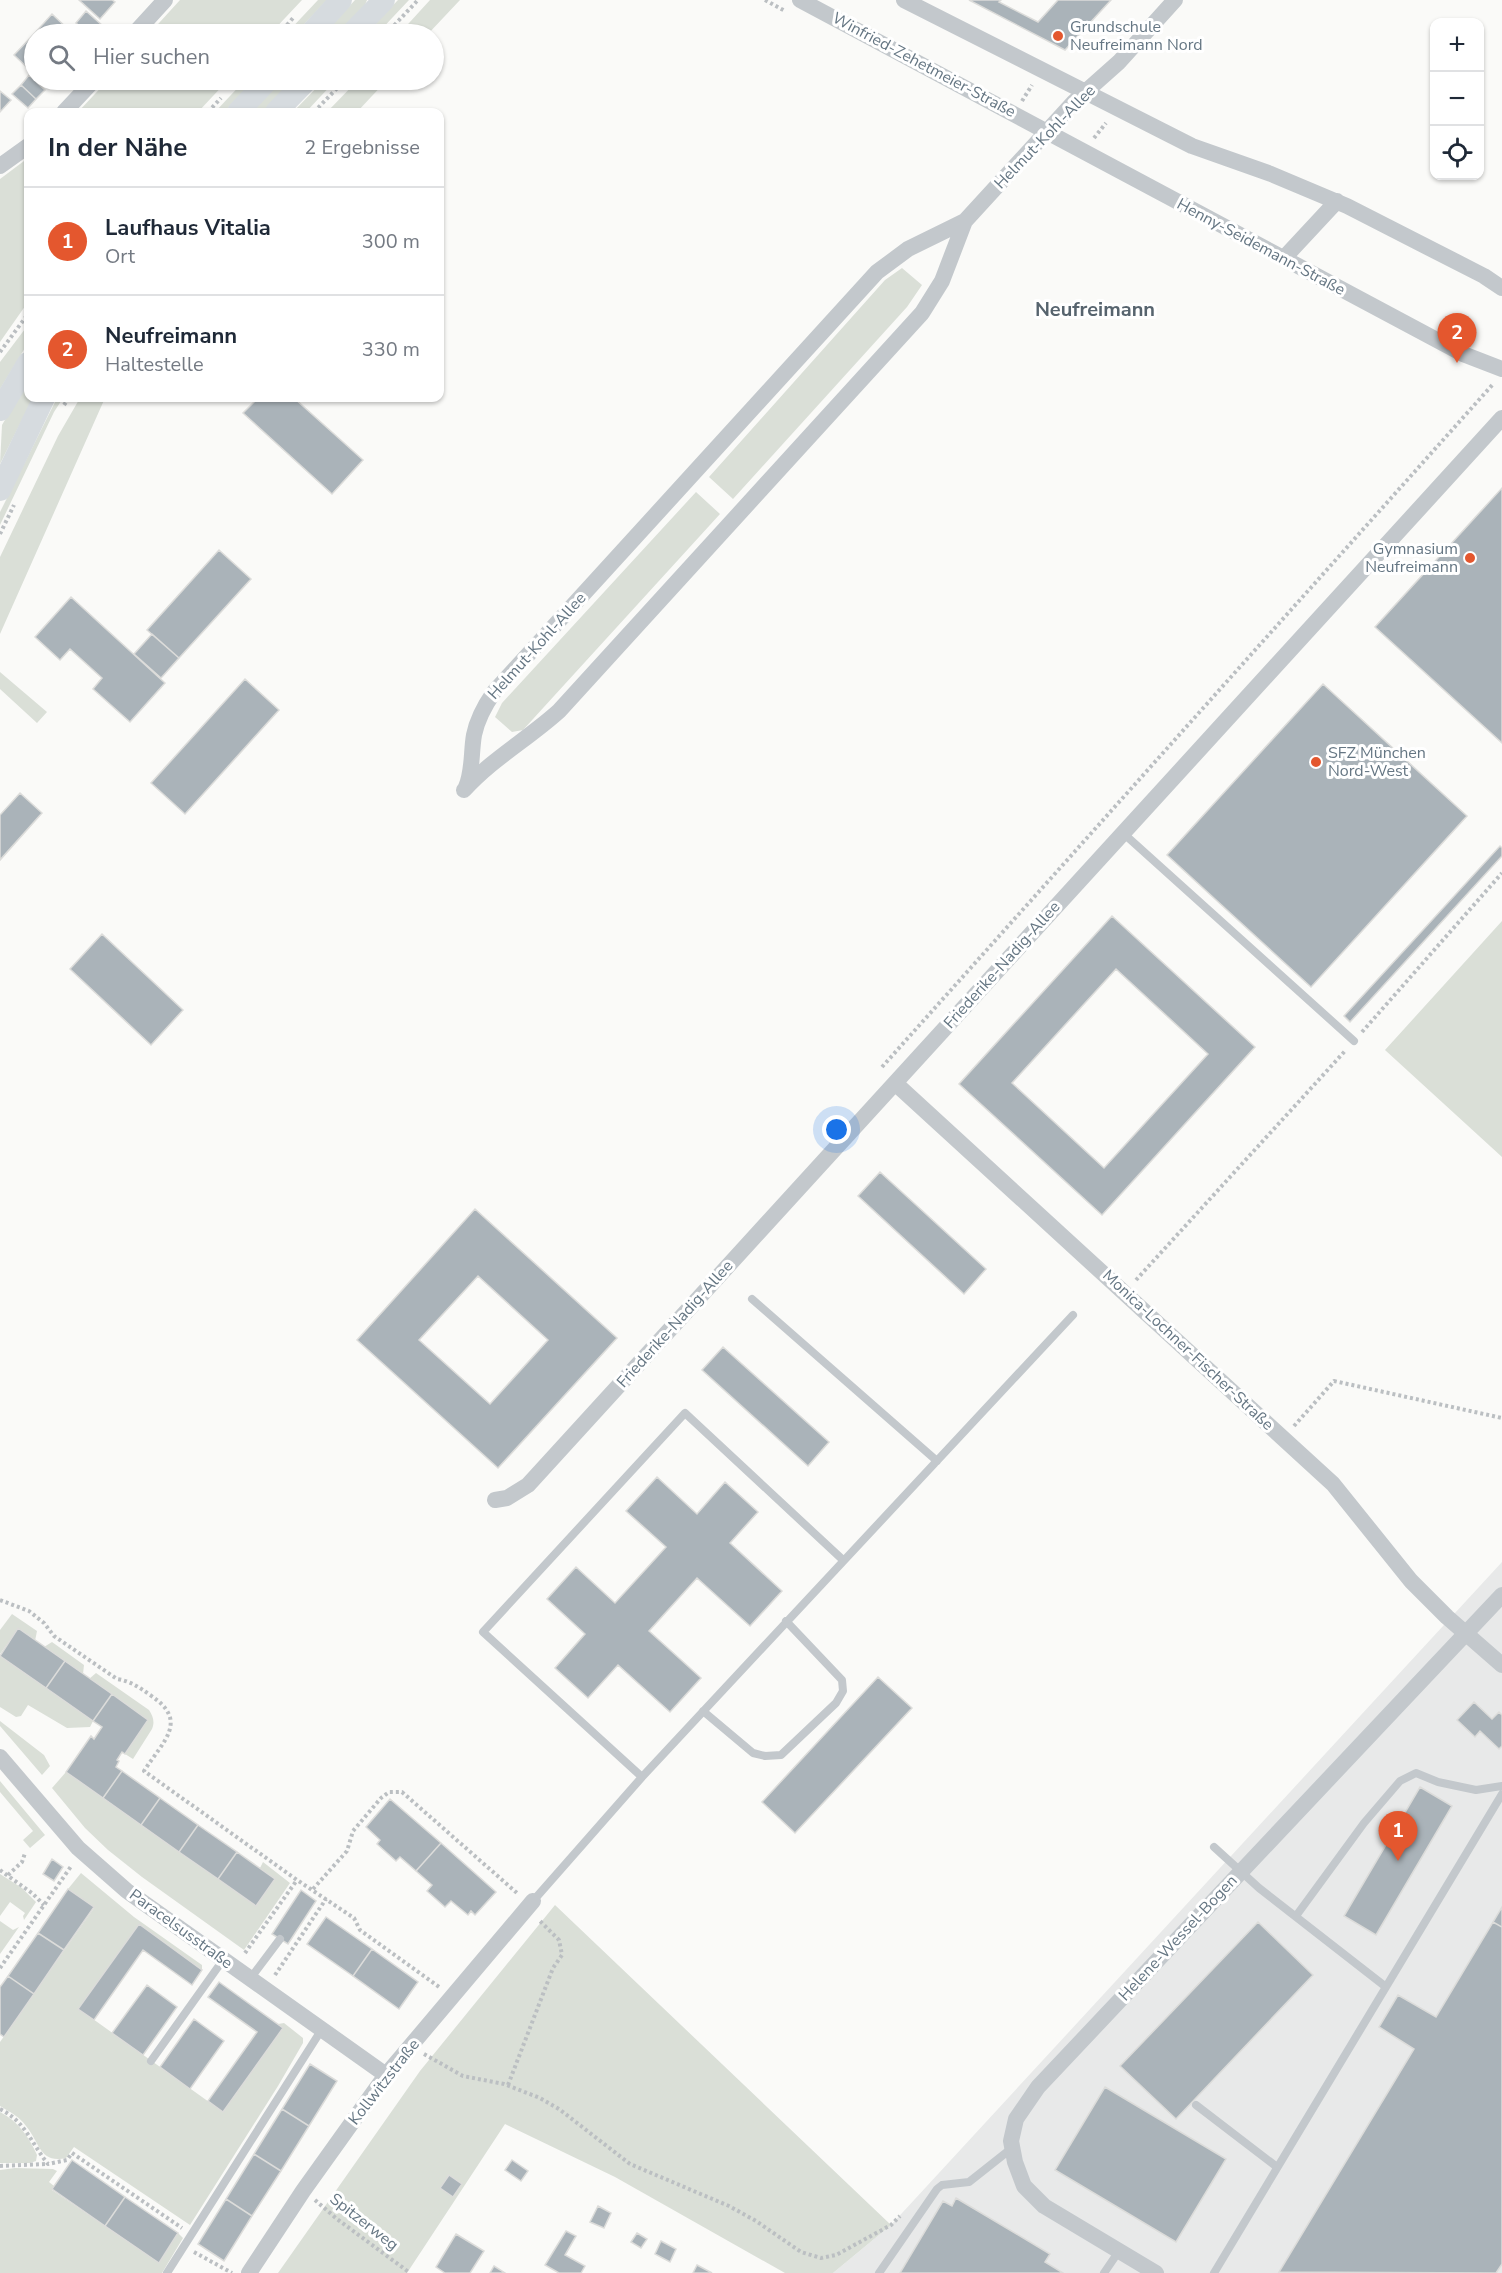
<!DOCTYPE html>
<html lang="de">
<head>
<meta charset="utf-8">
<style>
	body { margin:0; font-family:"Nunito Sans",sans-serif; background:#f2f2f3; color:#1f2937 }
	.controls { position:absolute; right:18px; top:18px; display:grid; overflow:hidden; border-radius:12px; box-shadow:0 2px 4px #0004 }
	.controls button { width:54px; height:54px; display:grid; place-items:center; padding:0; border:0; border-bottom:2px solid #e0e1e3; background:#fff; color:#1f2937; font:30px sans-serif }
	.you { position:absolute; left:837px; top:1130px; width:21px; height:21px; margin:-15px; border:4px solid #fff; border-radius:50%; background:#1a73e8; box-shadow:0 0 0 9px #1a73e833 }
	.badge { display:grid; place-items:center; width:39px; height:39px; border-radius:50%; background:#e4572e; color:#fff; font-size:20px; font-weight:700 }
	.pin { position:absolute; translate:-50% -50px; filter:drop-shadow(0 2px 3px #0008) }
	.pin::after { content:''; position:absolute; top:32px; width:21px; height:18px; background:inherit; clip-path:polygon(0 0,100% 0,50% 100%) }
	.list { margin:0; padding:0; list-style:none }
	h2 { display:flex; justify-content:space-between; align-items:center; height:78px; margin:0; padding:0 24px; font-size:26px }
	h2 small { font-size:20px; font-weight:400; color:#747a83 }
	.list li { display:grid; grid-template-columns:39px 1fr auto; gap:18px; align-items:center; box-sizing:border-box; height:108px; padding:0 24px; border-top:2px solid #e0e1e3 }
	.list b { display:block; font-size:22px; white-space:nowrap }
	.list p { margin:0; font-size:20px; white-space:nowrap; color:#747a83 }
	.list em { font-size:20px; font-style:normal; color:#747a83 }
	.icon { flex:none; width:33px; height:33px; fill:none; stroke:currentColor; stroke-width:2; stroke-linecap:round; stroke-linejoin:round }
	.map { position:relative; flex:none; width:1502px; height:2273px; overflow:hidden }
	.search { position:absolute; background:#fff; box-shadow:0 2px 4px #0004; left:24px; top:24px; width:420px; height:66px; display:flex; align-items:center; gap:15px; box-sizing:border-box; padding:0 21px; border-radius:33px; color:#747a83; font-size:22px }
	.panel { position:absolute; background:#fff; box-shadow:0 2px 4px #0004; left:24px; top:108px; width:420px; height:294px; border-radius:12px }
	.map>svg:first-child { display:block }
	.built { fill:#e8e9e9 }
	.green { fill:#dadfd7 }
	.building { fill:#aab3b9; stroke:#dcdcda; stroke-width:1.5; fill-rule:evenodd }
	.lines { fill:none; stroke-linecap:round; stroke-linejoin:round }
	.path { stroke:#bbbfc2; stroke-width:4; stroke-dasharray:3 3; stroke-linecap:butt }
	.service { stroke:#c3c8cc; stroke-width:8 }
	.minor { stroke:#c3c8cc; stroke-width:16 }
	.secondary { stroke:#d6dbdf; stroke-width:22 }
	.poi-dot { fill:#e4572e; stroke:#fff; stroke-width:2 }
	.labels { text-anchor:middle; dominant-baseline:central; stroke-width:6; stroke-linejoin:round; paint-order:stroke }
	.poi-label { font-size:16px; fill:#657683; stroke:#fff; text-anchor:start }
	.street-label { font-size:16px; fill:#657683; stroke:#fff }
	.quarter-label { font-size:20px; font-weight:bold; fill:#57646e; stroke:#fff }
</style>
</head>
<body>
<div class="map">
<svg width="1502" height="2273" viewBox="0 0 1502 2273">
	<rect width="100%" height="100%" fill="#fafaf8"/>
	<!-- built -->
	<path class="built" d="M1502 1562V2273H833L891 2225Z"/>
	<!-- green -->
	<path class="green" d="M180 0H302L270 34H149Z
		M318 0H327L295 34H286Z
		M355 0H367L362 12 340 34H324Z
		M398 0H409L377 34H366Z
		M430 0H460L428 34H399Z
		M108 80H228L198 112H78Z
		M245 80H254L224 112H215Z
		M282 80H297L266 112H252Z
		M324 80H336L306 112H293Z
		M358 80H387L357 112H327Z
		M28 158V302L0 342V179Z
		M902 268 922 285 907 307 733 499 709 477 885 280Z
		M28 325V343L0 389V362Z
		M28 380V398H33L0 464 2 425Z
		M57 398H63L54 412 0 525V512Z
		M80 398H105L0 634V557L58 436Z
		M696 492 720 514 523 730 512 732 495 717 502 703Z
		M0 672 47 712 37 723 0 689Z
		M1502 921V1157L1385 1050Z
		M12 1614 37 1631 35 1641 18 1629 0 1654V1630Z
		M52 1642 84 1665 83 1674 44 1647Z
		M0 1656 93 1721 90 1727 67 1728 28 1705 21 1716 16 1717 0 1707Z
		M96 1673 149 1710C153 1716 155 1722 152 1729L133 1759 125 1754 148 1720 89 1679Z
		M0 1721 44 1755 50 1766 42 1775 0 1726Z
		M66 1772 256 1905 275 1879 260 1868 263 1862 290 1883 244 1950 142 1877 108 1850 85 1828 52 1788Z
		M0 1781 45 1835 30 1848 23 1840 33 1831 0 1792Z
		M81 1873 134 1917 202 1965V1970L139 1925 79 2009 223 2112 283 2028 278 2024 284 2023 303 2038V2043L278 2086 190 2225 74 2147 66 2158C40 2164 40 2143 26 2126 20 2117 10 2112 0 2106V2042L94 1908 68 1889Z
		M0 1874 22 1888 36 1902 24 1920 23 1916 25 1913 10 1902 0 1916Z
		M555 1905 891 2225 833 2273H785L615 2177 505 2124 407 2273H278L420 2071Z
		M0 1921 13 1930 19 1927 0 1954Z
		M0 2112C18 2121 29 2137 37 2155L36 2161 30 2163H0Z
		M15 2168 53 2169 57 2171 49 2182 54 2186 52 2190 158 2262 178 2233 183 2238 162 2273H0V2170Z"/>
	<!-- building -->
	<path class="building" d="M79 0H112L115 2 100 19Z
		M969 0H1001L999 2 1038 22 1058 0H1111L1065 50Z
		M86 11 103 26 95 34H89L76 23Z
		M52 14 71 32 68 34H34V37L33 35Z
		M80 26 89 34H72Z
		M33 35 34 37 33 73 14 55Z
		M29 75 45 90 36 99 21 85Z
		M21 85 36 99 28 108 12 94Z
		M0 91 11 100 0 112Z
		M258 398H294L363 460 332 494 243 413Z
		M1502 488V743L1375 627Z
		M219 550 251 579 179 658 147 630Z
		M71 597 165 683 130 722 93 689 102 678 70 649 60 660 35 637Z
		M152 634 179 658 161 678 134 654Z
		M245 679 279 710 185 814 151 783Z
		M1323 684 1467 816 1311 987 1167 855Z
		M20 793 42 813 0 860V815Z
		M1500 846 1502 848V856L1350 1022 1344 1016Z
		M1112 916 1255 1047 1102 1215 959 1084ZM1116 969 1208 1054 1104 1168 1012 1083Z
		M102 934 183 1010 151 1045 70 969Z
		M880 1172 986 1269 964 1294 858 1196Z
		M475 1209 617 1338 498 1468 357 1340ZM478 1276 548 1340 490 1404 419 1340Z
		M723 1347 829 1442 808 1466 702 1370Z
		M657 1477 697 1514 725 1482 758 1512 730 1543 782 1591 750 1626 697 1578 649 1631 701 1678 670 1712 618 1665 588 1698 555 1668 585 1634 547 1599 576 1567 615 1603 666 1547 626 1511Z
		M18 1628 65 1661 46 1688 0 1656Z
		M65 1661 112 1694 93 1721 46 1688Z
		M878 1677 912 1708 795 1833 762 1802Z
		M112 1694 148 1720 125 1754 122 1752 117 1760 119 1761 116 1767 122 1771 103 1798 66 1772 91 1736 94 1739 102 1727 93 1721Z
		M1474 1702 1492 1719 1499 1712 1502 1715V1746L1499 1749 1480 1731 1475 1737 1457 1720Z
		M122 1771 160 1798 141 1825 103 1798Z
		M1420 1787 1452 1806 1376 1935 1344 1916Z
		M160 1798 198 1825 179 1852 141 1825Z
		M390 1799 441 1843 416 1871 400 1857 396 1861 377 1844 380 1840 366 1827Z
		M198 1825 237 1852 218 1879 179 1852Z
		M441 1843 496 1892 475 1915 471 1911 468 1915 451 1901 445 1907 427 1891 432 1885 416 1871Z
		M237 1852 275 1879 256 1906 218 1879Z
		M52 1859 63 1867 54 1881 43 1874Z
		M68 1889 94 1907 64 1950 38 1933Z
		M301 1890 316 1901 288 1944 272 1934Z
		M1502 1907V1927L1493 1922Z
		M326 1917 372 1949 353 1976 307 1944Z
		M1258 1922 1313 1975 1176 2119 1120 2066Z
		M1493 1922 1502 1927V2264L1496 2273 1279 2272 1414 2049 1379 2027 1398 1995 1436 2017Z
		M139 1924 202 1970 192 1985 143 1950 94 2020 78 2009Z
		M38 1933 64 1950 34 1994 8 1976Z
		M372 1949 418 1982 399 2009 353 1976Z
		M8 1976 34 1994 4 2037 0 2034V1987Z
		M219 1982 283 2028 223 2112 208 2101 257 2032 208 1997Z
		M147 1985 177 2007 143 2055 112 2033Z
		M194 2019 224 2041 190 2089 160 2067Z
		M310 2064 337 2081 309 2126 282 2109Z
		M1105 2087 1226 2159 1176 2242 1055 2170Z
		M282 2109 309 2126 281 2171 254 2154Z
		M254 2154 281 2171 252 2216 226 2199Z
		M72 2160 125 2197 105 2226 52 2189Z
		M512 2160 528 2171 521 2181 505 2170Z
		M449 2175 462 2184 453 2197 440 2188Z
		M125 2197 178 2233 159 2263 105 2226Z
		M956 2198 1050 2254 1045 2262 1063 2273H900L943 2201 952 2206Z
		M226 2199 252 2216 224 2261 198 2244Z
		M598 2206 611 2213 604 2228 590 2222Z
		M566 2231 576 2236 565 2255 585 2266 581 2273H559L545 2265Z
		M637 2233 647 2239 641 2248 631 2242Z
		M456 2234 484 2251 470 2273H445L436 2267Z
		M661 2241 676 2249 670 2262 655 2254Z
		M697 2265 712 2273H693Z
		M494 2266 505 2273H490Z"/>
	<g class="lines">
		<!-- path -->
		<path class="path" d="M765 0 785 11
			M279 34 293 18
			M386 34 418 0
			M1022 101 1032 85
			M208 112 221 98
			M314 112 345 80
			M1094 138 1106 123
			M0 352 28 314
			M64 405 69 398
			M0 534 14 505
			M1362 1032 1502 873
			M882 1067 1494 383
			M1136 1280 1345 1051
			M1294 1426 1334 1381 1502 1418
			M0 1600 29 1611 44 1623 54 1636 117 1679C130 1681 139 1687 150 1695 190 1721 163 1741 144 1771L297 1880 354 1918 360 1930 439 1987
			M0 1870 32 1893 44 1905
			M8 1875 22 1862 25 1853
			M313 1889 347 1851 353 1831 381 1798 389 1792H402L517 1893
			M245 1953 297 1880
			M0 1968 72 1865
			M275 1975 326 1899
			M424 2054 463 2076 504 2084 540 2098 559 2109 630 2164 729 2206 756 2221 801 2252 821 2258 836 2255 891 2225 900 2216
			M508 2085 553 1968 562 1955 559 1940 539 1920
			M0 2109C26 2122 31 2143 48 2164L67 2160 72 2153 182 2228
			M0 2166 47 2164
			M315 2200 337 2219 410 2273
			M194 2252 232 2273"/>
		<!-- service -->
		<path class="service" d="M1123 833 1354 1041
			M752 1299 937 1461
			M703 1711 753 1753 765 1756 781 1755 836 1703 843 1691 842 1680 786 1621
			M642 1777 483 1632 685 1413 843 1560
			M1214 1847 1259 1888 1386 1987
			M533 1901 642 1777 1073 1315
			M1296 1916 1364 1823 1400 1781 1416 1773 1438 1782 1476 1790 1502 1786
			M250 1979 280 1939
			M151 2061 223 1960
			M1196 2105 1277 2167
			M167 2273 322 2029
			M879 2273 937 2189 942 2185 969 2182 1012 2148
			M1104 2273 1119 2251
			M1214 2273 1502 1794"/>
		<!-- minor -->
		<path class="minor" d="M800 0 1463 354 1502 369
			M904 0 1192 146 1271 174 1347 206 1484 276 1502 288
			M134 34 165 0
			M64 112 94 80
			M0 166 28 146
			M1284 258 1337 201
			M466 787C473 771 471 752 474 735 477 720 485 705 494 692L877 272 908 249 965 221
			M464 790C492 759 528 739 559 711L922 313 942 281 965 221 1074 102 1119 62 1175 0
			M895 1083 1333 1484 1411 1581 1447 1617 1502 1665
			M495 1500 507 1498 528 1485 1502 418
			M0 1757 78 1848 127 1891 386 2075
			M249 2273 303 2191 386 2075 533 1901
			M1156 2273 1044 2206 1024 2186 1015 2162 1011 2141 1016 2119 1038 2087 1502 1595"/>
		<!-- secondary -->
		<path class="secondary" d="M310 34 341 0
			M351 34 384 0
			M238 112 268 80
			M276 112 307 80
			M0 410 28 363
			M0 490 44 398"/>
	</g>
	<!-- markers -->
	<g class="poi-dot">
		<circle cx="1058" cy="36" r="6"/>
		<circle cx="1470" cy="558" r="6"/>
		<circle cx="1316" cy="762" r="6"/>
	</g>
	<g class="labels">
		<!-- poi labels -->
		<g class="poi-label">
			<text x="1070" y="27">Grundschule<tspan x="1070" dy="18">Neufreimann Nord</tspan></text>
			<text x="1458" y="549" text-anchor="end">Gymnasium<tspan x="1458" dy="18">Neufreimann</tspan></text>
			<text x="1328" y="753">SFZ München<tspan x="1328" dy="18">Nord-West</tspan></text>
		</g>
		<!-- street labels -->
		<g class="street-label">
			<text transform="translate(924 65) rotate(28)">Winfried-Zehetmeier-Straße</text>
			<text transform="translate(1045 137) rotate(-46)">Helmut-Kohl-Allee</text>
			<text transform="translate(1261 247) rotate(28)">Henny-Seidemann-Straße</text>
			<text transform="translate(537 646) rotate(-48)">Helmut-Kohl-Allee</text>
			<text transform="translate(1002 965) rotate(-48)">Friederike-Nadig-Allee</text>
			<text transform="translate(675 1324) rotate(-48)">Friederike-Nadig-Allee</text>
			<text transform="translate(1188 1350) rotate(43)">Monica-Lochner-Fischer-Straße</text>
			<text transform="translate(181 1929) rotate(36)">Paracelsusstraße</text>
			<text transform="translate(1178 1938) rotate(-47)">Helene-Wessel-Bogen</text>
			<text transform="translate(384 2082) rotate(-52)">Kollwitzstraße</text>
			<text transform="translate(364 2222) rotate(38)">Spitzerweg</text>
		</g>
		<!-- quarter labels -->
		<g class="quarter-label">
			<text x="1095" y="309">Neufreimann</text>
		</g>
	</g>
</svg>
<div class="controls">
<button>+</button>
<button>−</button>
<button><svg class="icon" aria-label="locate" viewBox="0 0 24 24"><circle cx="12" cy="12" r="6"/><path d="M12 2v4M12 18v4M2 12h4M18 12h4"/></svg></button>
</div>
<div class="you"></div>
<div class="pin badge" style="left:1398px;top:1861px">1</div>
<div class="pin badge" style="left:1457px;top:363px">2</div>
<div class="search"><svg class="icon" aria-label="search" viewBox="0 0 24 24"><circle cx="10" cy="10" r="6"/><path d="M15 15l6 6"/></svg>Hier suchen</div>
<section class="panel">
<h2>In der Nähe<small>2 Ergebnisse</small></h2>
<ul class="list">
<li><span class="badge">1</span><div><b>Laufhaus Vitalia</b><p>Ort</p></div><em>300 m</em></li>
<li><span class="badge">2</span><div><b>Neufreimann</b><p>Haltestelle</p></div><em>330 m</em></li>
</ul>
</section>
</div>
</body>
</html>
